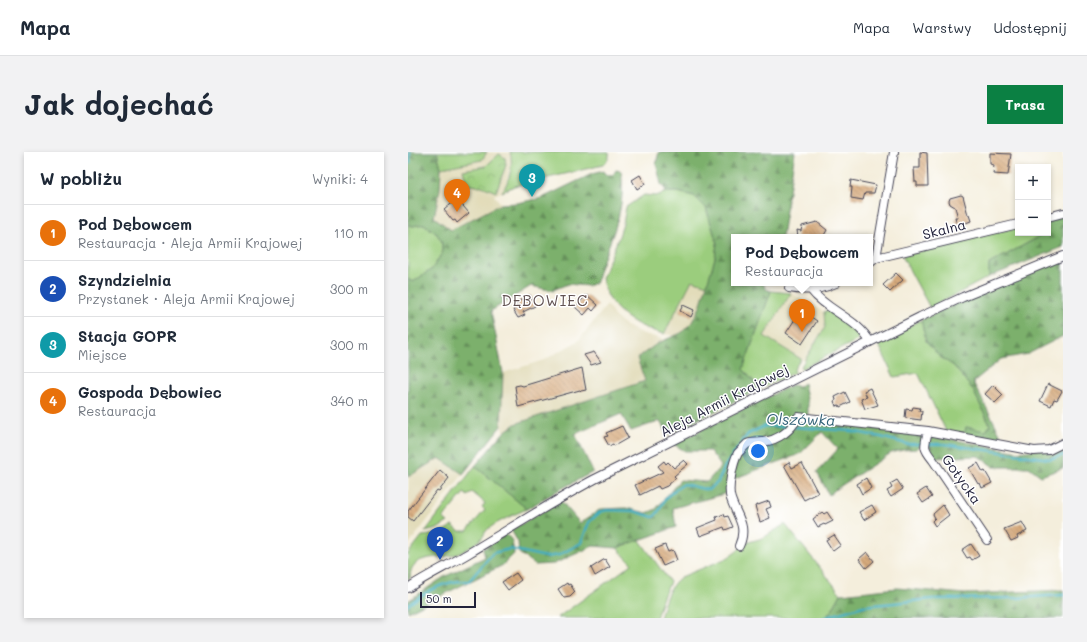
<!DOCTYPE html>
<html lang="pl">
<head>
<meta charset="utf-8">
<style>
	body { margin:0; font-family:Mali,sans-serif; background:#f2f2f3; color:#1f2937 }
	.controls { position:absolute; right:12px; top:12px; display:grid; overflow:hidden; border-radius:0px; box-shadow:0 2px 6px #0003 }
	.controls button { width:36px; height:36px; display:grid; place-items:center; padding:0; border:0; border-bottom:1px solid #e0e1e3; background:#fff; color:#1f2937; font:20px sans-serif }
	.scale { position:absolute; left:12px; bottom:10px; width:56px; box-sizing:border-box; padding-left:4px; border:2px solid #22223b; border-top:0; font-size:11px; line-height:14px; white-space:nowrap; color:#22223b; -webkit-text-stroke:3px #fff; paint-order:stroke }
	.you { position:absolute; left:350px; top:299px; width:14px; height:14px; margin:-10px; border:3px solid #fff; border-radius:50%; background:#1a73e8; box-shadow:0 0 0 6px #1a73e833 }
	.badge { display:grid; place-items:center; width:26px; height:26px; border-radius:50%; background:#0b8043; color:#fff; font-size:13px; font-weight:700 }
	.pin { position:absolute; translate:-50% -33px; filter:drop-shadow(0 1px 2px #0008) }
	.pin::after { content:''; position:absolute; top:21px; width:14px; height:12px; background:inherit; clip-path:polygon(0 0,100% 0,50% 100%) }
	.popup { position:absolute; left:323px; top:82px; width:142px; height:52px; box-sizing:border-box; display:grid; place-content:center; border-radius:0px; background:#fff; filter:drop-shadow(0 1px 3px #0005); font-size:13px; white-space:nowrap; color:#747a83 }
	.popup b { font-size:15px; color:#1f2937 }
	.popup::after { content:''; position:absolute; left:50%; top:100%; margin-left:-8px; border:8px solid transparent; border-top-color:#fff }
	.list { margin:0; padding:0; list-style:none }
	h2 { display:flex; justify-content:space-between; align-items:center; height:52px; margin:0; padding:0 16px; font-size:17px }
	h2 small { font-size:13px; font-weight:400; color:#747a83 }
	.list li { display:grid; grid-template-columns:26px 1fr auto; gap:12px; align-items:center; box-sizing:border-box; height:56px; padding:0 16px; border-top:1px solid #e0e1e3 }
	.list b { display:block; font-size:15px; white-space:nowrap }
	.list p { margin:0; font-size:13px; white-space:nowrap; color:#747a83 }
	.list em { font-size:13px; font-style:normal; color:#747a83 }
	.map { position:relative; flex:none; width:655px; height:466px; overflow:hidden; border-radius:0px }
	header { display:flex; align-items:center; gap:24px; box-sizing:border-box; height:56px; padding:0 20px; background:#fff; border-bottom:1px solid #e0e1e3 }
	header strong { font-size:19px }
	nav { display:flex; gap:22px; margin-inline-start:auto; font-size:14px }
	.intro { display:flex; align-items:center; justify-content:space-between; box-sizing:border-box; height:96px; padding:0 24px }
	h1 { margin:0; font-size:28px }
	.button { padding:10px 18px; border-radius:0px; background:#0b8043; color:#fff; font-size:14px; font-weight:700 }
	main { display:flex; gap:24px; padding:0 24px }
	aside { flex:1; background:#fff; border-radius:0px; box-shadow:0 2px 6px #0003 }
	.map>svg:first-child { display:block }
	.built { fill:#e2dcba }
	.grass { fill:#9bcd7d; stroke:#5e785c }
	.forest { fill:url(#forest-firs); stroke:#4f6954 }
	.park { fill:url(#park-crowns); stroke:#5e785c }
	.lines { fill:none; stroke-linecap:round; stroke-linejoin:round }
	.stream { stroke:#43aec1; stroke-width:2.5 }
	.building { fill:url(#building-back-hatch) }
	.street-casing { stroke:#424153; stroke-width:10 }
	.street { stroke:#fff; stroke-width:8 }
	.labels { text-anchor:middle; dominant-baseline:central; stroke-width:3; stroke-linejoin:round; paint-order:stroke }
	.street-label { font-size:14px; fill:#22223b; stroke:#fff }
	.neighbourhood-label { font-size:15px; letter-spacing:1px; fill:#615252; stroke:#fff }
	.water-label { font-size:15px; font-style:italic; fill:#316177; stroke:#fff }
</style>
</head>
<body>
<header>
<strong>Mapa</strong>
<nav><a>Mapa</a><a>Warstwy</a><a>Udostępnij</a></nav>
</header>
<div class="intro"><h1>Jak dojechać</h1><a class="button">Trasa</a></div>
<main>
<aside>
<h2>W pobliżu<small>Wyniki: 4</small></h2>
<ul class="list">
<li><span class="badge" style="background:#e8710a">1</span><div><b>Pod Dębowcem</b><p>Restauracja · Aleja Armii Krajowej</p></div><em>110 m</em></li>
<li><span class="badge" style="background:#1a4fb4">2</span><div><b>Szyndzielnia</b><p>Przystanek · Aleja Armii Krajowej</p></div><em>300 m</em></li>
<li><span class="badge" style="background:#0f9aa8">3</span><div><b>Stacja GOPR</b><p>Miejsce</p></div><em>300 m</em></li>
<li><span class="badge" style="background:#e8710a">4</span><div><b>Gospoda Dębowiec</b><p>Restauracja</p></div><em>340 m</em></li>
</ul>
</aside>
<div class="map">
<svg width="655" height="466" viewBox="0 0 655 466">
	<defs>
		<pattern id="forest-firs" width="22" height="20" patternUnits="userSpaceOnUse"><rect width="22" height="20" fill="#7cb06c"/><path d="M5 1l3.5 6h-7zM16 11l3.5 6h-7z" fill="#658f5a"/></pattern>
		<pattern id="park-crowns" width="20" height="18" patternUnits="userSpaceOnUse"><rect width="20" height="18" fill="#9bcd7d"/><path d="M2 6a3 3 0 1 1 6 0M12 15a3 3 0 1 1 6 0" fill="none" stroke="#85b06d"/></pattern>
		<pattern id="building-back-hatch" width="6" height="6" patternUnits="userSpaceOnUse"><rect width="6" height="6" fill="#d7ab7e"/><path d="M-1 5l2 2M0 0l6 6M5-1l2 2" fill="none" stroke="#ae8b68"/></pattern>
	</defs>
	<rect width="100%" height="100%" fill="#fff"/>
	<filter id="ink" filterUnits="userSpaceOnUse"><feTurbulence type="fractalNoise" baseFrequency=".025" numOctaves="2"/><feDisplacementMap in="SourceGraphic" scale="8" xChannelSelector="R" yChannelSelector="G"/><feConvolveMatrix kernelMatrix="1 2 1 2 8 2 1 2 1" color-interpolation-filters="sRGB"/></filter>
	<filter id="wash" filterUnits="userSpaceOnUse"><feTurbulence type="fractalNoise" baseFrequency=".012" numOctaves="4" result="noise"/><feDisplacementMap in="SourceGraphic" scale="16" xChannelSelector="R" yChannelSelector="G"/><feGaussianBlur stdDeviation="0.9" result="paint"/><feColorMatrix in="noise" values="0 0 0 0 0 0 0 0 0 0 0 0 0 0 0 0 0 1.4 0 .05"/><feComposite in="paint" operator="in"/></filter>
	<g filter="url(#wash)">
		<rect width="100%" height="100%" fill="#f4eedc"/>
		<!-- built -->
		<path class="built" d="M79 0H102L103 5V11L97 35 94 40 86 43 93 52 43 78 26 65 32 37 33 16 74 8Z
			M284 128 299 133 292 155 284 170 273 181 268 184 256 182Z
			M383 141 416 160 417 175 397 209 356 184Z
			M199 153 206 164 218 174 236 182 258 188 250 191 237 229 107 272 96 280 93 274 95 221 136 208 170 189Z
			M31 306 55 322 1 392 0 325Z"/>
		<!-- grass -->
		<path class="grass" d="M29 0H79L74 8 33 16Z
			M102 0H201C202 6 199 9 195 13L106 34 94 40C101 30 106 12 102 0Z
			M259 40H270L286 44 298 56 309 91 307 106 299 133 284 128 256 182C228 175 199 158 194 126L210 87 215 72 218 55 236 43 247 44Z
			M16 72 29 82 34 90V101L24 117 5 130 0 127V73L5 74Z
			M610 75V81H632L629 86 581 112V125L522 156 494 104Z
			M363 139 383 141 356 184 393 207 386 217 387 220 352 237 335 217Z
			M420 158 450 178 451 185 448 189 393 217 392 216 417 175 416 160Z
			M513 168 532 205 546 214 565 238 582 273 578 280 558 275 556 284 538 279 510 221 486 225 471 193 473 189Z
			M67 314 119 357C109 361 84 372 78 379 76 382 75 385 73 387 67 392 56 400 49 402 32 408 2 400 2 426L0 428V402L14 384C25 383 35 381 44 373L51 379H59L77 358 74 355 77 351 64 340 60 344 56 341 35 366 40 370 29 377 17 380Z
			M377 372 433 442 423 460 416 466H252C256 451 260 434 273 425L319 406 328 400 337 391 355 386Z
			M231 387 262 430 255 445 248 466H149L224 412 209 396Z"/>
		<!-- forest -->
		<path class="forest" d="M0 0H29L33 16 32 37 26 65 43 78 93 52 109 51 134 46 184 22 195 19 198 23H205L208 18 213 19C218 46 209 73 199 98 195 109 190 119 189 130L180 134 160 132 145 138 146 139 123 134 83 159 95 221 93 274 55 322 31 306 0 325V127L5 130 24 117 34 101V90L29 82 16 72 5 74 0 73Z
			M251 0H387L374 85H326V131H355L358 137 363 139 335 217 352 237 259 283 252 269 223 279 213 262 167 282 185 320 149 339 119 357 67 314 96 280 107 272 237 229 229 206 250 191 273 181 284 170 292 155 307 106 309 91 298 56 286 44 270 40H259L253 32 248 11Z
			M655 64V95L581 125V112L629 86 632 81H640C640 66 641 68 655 64Z
			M655 107V184L620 202 593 207 565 230 597 291 556 284 558 275 578 279 582 273 565 238 546 214 532 205 518 189 513 168 547 152Z
			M396 231 400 252V265L389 263 371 284 334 294 320 336 316 342 265 356 268 375 209 396 185 394 146 412 127 413 111 401 110 390 103 378 153 349 172 371 193 357 218 356 239 361 248 357 272 328 299 330 313 314 302 299H277L265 292 384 233 391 234Z
			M391 267 512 282 515 285H514V290L511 295 509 297 495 298 483 301 428 337 421 343 409 320 430 297 414 280 392 302 325 327 329 308 340 294 357 292Z
			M524 284H527L611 300 655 294V316L633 324 621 315H586L570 304 527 306 520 293 522 287 525 286Z
			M98 382 104 388 106 402 95 413 0 460V449L36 425 77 405 75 397Z
			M489 436 557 442 655 438V466H416L423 460 433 442Z"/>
		<!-- park -->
		<path class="park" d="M91 2 97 6 98 13 88 40 74 34 59 33 55 18 78 14Z"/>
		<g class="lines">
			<!-- stream -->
			<path class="stream" d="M2 0V11
				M386 275 443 279 473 285 499 292H536L642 307 655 303
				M0 453C13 443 29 433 45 430 50 429 55 429 61 429L85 401 102 397 138 405 151 403 173 391 181 370 192 360 199 358 226 359 245 365C251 362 252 355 256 349 261 341 268 337 276 332L300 338 310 330 317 314 340 282 357 274 381 275
				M415 466 455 454 486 451 524 447 608 446 655 443"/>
		</g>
		<g id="blocks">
			<!-- building -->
			<path class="building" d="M512 0 519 1 520 34H509V30H507L506 16H512Z
				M582 1 603 2 600 23 585 22 586 13 582 12Z
				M232 23 237 32 229 37 224 28Z
				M443 28 468 33 466 41H457L455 48 443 46 444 35H442Z
				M553 43 555 44 560 63H561L563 69 555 72 549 73 547 66H550L547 55 542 52 541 49 542 46Z
				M49 47 61 61 49 71 47 68 45 69 36 58Z
				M409 70 419 78 415 85H390L389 78 393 79 394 74Z
				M488 121 495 128 482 140 475 133Z
				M122 143 127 154 115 160 117 163 110 166 105 158 110 155 107 151Z
				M179 143 190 153 185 159 182 156 176 163 167 155Z
				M275 153 286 158 283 165 272 159Z
				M393 158 409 169 394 192 378 181Z
				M186 200 193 210 183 213 176 203Z
				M174 216 178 238 173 239 172 238 110 255 107 234 112 233 115 234Z
				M640 232 654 239 649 248 646 247 643 254 632 249Z
				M585 233 595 243 587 251 577 242Z
				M462 236 470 253 457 257 453 247 459 245 456 239Z
				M437 240 442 250 432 255 431 253 428 254 426 249 428 248 427 245Z
				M505 255 512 256 511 259H514L513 268 497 266 498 257 504 258Z
				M214 274 220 286 206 294 205 292 201 294 196 285 200 284 198 281Z
				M276 308 280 312 266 324 268 326 259 334 252 337 250 334 232 343 227 333 255 320 250 314 256 309 258 312 260 310 266 316Z
				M381 310 384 316 394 311 410 341 396 348 376 313Z
				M570 311 575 320 577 319 584 331 574 336 572 331 570 332 561 316Z
				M32 318 41 326 31 339 29 338 5 369 0 365V359Z
				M458 326 463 336 454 342 449 332Z
				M489 328 495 337 483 345 479 339 484 336 482 332Z
				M518 336 524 345 515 351 509 342Z
				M361 349 363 355 358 357 362 366 352 370 347 354Z
				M464 353 468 360 456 368 451 360Z
				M535 353 541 363 527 374 524 369 527 366 525 362Z
				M414 360 416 362 419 360 425 369 417 373 416 372 410 375 405 367Z
				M316 362 317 365 320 364 325 375 317 378 316 375 292 384 289 376 309 368 308 365Z
				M614 370 619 379 609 384 610 386 603 389 596 377Z
				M426 383 433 393 425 399 418 388Z
				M563 392 571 404 564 408 562 405 559 406 554 398Z
				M257 393 260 400 265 398 269 408 255 414 247 397Z
				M459 400 466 409 458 416 451 407Z
				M197 407 202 415 187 424 183 416Z
				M108 421 113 428 100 438 94 430Z
				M159 431 160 433 162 432 167 440 162 445 156 446 150 437Z"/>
		</g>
	</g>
	<g filter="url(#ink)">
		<use href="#blocks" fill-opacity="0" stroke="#424153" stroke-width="1"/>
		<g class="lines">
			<defs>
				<path id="street" d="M640 65 655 61
					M468 106 486 0
					M462 111 468 106 610 72
					M381 136C398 139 412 138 428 131
					M403 138C419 159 450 167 462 190
					M520 279C516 295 515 296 525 308L579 388
					M331 394C340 374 329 365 323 347 319 337 325 310 330 301 333 298 336 295 339 292 344 290 349 291 355 290 370 288 383 279 390 265L520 279 626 299 641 298 655 291
					M0 436C20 423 41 413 61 401 103 376 144 350 187 327L512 165 555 145 655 104"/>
			</defs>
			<!-- street casing -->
			<use href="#street" class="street-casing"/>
			<!-- street -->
			<use href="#street" class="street"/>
		</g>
	</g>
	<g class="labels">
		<!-- street labels -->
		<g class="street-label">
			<text transform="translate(536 77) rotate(-14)">Skalna</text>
			<text transform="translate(316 248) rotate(-27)">Aleja Armii Krajowej</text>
			<text transform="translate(554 327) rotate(55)">Gotycka</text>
		</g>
		<!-- neighbourhood labels -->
		<g class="neighbourhood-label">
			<text x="137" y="148">DĘBOWIEC</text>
		</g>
		<!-- water labels -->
		<g class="water-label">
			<text transform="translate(393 267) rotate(1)">Olszówka</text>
		</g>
	</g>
</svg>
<div class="controls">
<button>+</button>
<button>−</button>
</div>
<div class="scale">50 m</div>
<div class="you"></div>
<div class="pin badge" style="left:394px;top:180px;background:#e8710a">1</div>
<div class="popup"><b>Pod Dębowcem</b>Restauracja</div>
<div class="pin badge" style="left:32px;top:408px;background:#1a4fb4">2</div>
<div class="pin badge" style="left:124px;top:45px;background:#0f9aa8">3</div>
<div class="pin badge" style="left:49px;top:60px;background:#e8710a">4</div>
</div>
</main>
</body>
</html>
